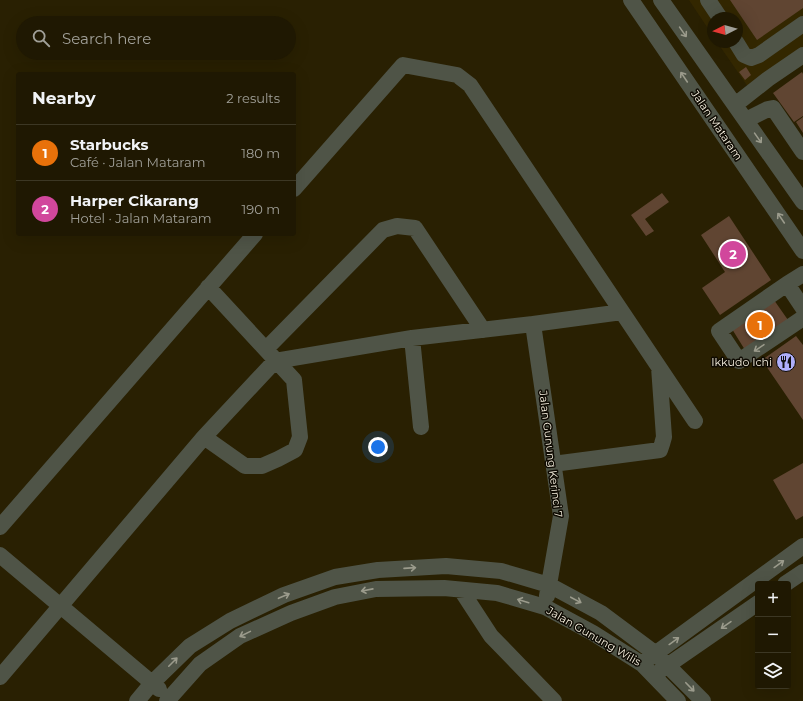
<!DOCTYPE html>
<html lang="en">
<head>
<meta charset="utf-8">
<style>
	body { margin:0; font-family:Montserrat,sans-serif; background:#27210c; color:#f1f3f6 }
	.controls { position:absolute; right:12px; bottom:12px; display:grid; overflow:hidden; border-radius:4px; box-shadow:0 4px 16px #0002 }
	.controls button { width:36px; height:36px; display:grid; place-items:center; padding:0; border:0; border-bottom:1px solid #3c3724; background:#1f1802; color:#f1f3f6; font:20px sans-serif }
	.compass { position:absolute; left:707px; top:12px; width:36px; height:36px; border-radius:50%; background:#1f1802; box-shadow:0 4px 16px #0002; rotate:264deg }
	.you { position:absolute; left:378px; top:447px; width:14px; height:14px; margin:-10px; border:3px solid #fff; border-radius:50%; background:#1a73e8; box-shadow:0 0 0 6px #1a73e833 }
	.badge { display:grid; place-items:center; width:26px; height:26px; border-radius:50%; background:#aeaefa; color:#fff; font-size:13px; font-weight:700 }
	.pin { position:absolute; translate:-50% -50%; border:2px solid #fff; box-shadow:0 1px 4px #0006 }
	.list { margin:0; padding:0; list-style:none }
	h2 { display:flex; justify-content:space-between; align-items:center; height:52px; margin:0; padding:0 16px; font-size:17px }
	h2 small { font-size:13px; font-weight:400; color:#a1a099 }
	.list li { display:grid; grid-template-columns:26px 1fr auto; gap:12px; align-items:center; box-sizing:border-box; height:56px; padding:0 16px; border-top:1px solid #3c3724 }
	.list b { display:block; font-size:15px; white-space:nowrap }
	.list p { margin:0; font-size:13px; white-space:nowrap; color:#a1a099 }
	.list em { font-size:13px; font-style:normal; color:#a1a099 }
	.icon { flex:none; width:22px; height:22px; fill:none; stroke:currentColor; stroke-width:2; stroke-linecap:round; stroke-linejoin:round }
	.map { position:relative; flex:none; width:803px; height:701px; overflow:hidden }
	.search { position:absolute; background:#1f1802; box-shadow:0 4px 16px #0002; left:16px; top:16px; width:280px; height:44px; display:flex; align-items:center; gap:10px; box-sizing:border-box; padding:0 14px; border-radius:22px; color:#a1a099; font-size:15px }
	.panel { position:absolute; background:#1f1802; box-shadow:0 4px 16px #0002; left:16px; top:72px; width:280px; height:164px; border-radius:4px }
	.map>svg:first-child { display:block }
	.built { fill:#332700 }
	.building { fill:#604532 }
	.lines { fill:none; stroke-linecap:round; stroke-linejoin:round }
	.minor { stroke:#4f5447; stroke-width:16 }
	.oneway { stroke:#9b9b8c }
	.labels { text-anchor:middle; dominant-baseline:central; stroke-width:3; stroke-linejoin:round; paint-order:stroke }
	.street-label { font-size:11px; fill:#f7f1e0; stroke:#0e0a02 }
	.poi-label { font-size:11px; fill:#f7f1e0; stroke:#0e0a02; text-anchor:end }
</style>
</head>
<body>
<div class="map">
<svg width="803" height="701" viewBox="0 0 803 701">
	<rect width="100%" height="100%" fill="#292002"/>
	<!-- built -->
	<path class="built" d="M689 0H803V63L755 97 717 42H737V18H713V36Z"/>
	<!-- building -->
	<path class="building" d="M730 0H803V8L757 40Z
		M746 67 751 75 745 80 739 72Z
		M802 72 803 74V116L794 122 773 93Z
		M803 117V133L796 122Z
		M662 193 669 202 645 219 654 231 646 236 631 215Z
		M729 216 771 280 720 315 702 288 725 272 701 235Z
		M774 300 788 320 745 350 732 329Z
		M796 336 803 345V420L762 360Z
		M803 463V516L796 520 773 480Z"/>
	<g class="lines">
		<!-- minor -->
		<path class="minor" d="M631 0 803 251
			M661 0 803 202
			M708 0 720 18
			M736 42 744 55 751 58 759 55 803 24
			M735 105 768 79 803 55
			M746 120 768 109 773 108 803 152
			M803 274 787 284 803 308
			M787 284 719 331 739 361 803 318
			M622 312 695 421
			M533 324 561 516 547 596
			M412 338 421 427
			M266 349 383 230 397 226 415 228 483 330
			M204 437 245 466H262L278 459 295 450 300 437 294 380 208 287
			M553 464 660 450 662 444 664 437 659 367
			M0 527 255 234
			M0 555 152 683 159 689
			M785 584 803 572
			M461 590 491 636 554 701
			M648 659 803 546
			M661 670 758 603
			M0 677 204 437 275 361 412 338 533 324 622 312 470 85 457 75 403 65 294 189
			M137 701 152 683 190 646 230 621 284 595 335 577 378 570 446 566 501 571 549 585 601 613 656 654 703 701
			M167 701 200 664 240 636 291 613 335 597 376 589 444 588 497 593 545 607 593 633 642 664 678 701"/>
	</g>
	<!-- one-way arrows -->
	<defs><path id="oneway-shaft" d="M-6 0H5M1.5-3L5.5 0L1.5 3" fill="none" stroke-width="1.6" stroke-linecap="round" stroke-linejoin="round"/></defs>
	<g class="oneway">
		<use href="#oneway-shaft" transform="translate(683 32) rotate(55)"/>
		<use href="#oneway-shaft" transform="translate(684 77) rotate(-124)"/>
		<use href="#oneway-shaft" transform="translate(758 138) rotate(55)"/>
		<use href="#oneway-shaft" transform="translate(781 218) rotate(-124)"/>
		<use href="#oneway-shaft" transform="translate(759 348) rotate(146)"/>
		<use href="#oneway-shaft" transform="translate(779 564) rotate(-36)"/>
		<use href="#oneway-shaft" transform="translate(410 568) rotate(-4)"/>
		<use href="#oneway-shaft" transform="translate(367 590) rotate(169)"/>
		<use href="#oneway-shaft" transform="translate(284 596) rotate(-23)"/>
		<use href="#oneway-shaft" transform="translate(576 600) rotate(28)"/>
		<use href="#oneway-shaft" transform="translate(523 601) rotate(-163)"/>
		<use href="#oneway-shaft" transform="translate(726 625) rotate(145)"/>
		<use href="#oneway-shaft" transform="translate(245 634) rotate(154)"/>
		<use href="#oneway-shaft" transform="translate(674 641) rotate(-36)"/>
		<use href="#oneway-shaft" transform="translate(173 662) rotate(-45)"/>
		<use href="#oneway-shaft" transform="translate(690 687) rotate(46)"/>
	</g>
	<!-- icons -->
	<defs>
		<symbol id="restaurant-disc" viewBox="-11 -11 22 22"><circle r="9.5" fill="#aeaefa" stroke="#0e0a02"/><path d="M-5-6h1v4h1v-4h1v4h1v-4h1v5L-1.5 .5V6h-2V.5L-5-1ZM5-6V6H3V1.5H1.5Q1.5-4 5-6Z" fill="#111"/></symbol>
	</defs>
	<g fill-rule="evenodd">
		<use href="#restaurant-disc" x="775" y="351" width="22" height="22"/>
	</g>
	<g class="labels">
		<!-- street labels -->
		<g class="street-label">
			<text transform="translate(717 125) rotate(56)">Jalan Mataram</text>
			<text transform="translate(551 454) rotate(83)">Jalan Gunung Kerinci 7</text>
			<text transform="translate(594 636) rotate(30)">Jalan Gunung Wilis</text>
		</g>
		<!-- poi labels -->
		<g class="poi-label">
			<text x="772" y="362">Ikkudo Ichi</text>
		</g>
	</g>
</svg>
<div class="controls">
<button>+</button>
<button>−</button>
<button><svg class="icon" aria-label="layers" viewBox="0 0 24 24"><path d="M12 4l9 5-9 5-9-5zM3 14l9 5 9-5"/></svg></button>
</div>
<svg class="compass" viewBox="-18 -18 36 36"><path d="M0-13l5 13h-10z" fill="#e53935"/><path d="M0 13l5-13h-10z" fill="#a1a099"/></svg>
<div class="you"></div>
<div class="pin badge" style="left:760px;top:325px;background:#e8710a">1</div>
<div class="pin badge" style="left:733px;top:254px;background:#d1479c">2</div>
<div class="search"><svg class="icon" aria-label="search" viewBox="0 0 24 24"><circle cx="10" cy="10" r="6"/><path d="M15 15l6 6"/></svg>Search here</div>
<section class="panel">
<h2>Nearby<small>2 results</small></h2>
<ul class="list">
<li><span class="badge" style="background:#e8710a">1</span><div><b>Starbucks</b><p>Café · Jalan Mataram</p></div><em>180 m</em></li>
<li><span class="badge" style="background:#d1479c">2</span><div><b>Harper Cikarang</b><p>Hotel · Jalan Mataram</p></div><em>190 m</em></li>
</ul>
</section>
</div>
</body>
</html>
